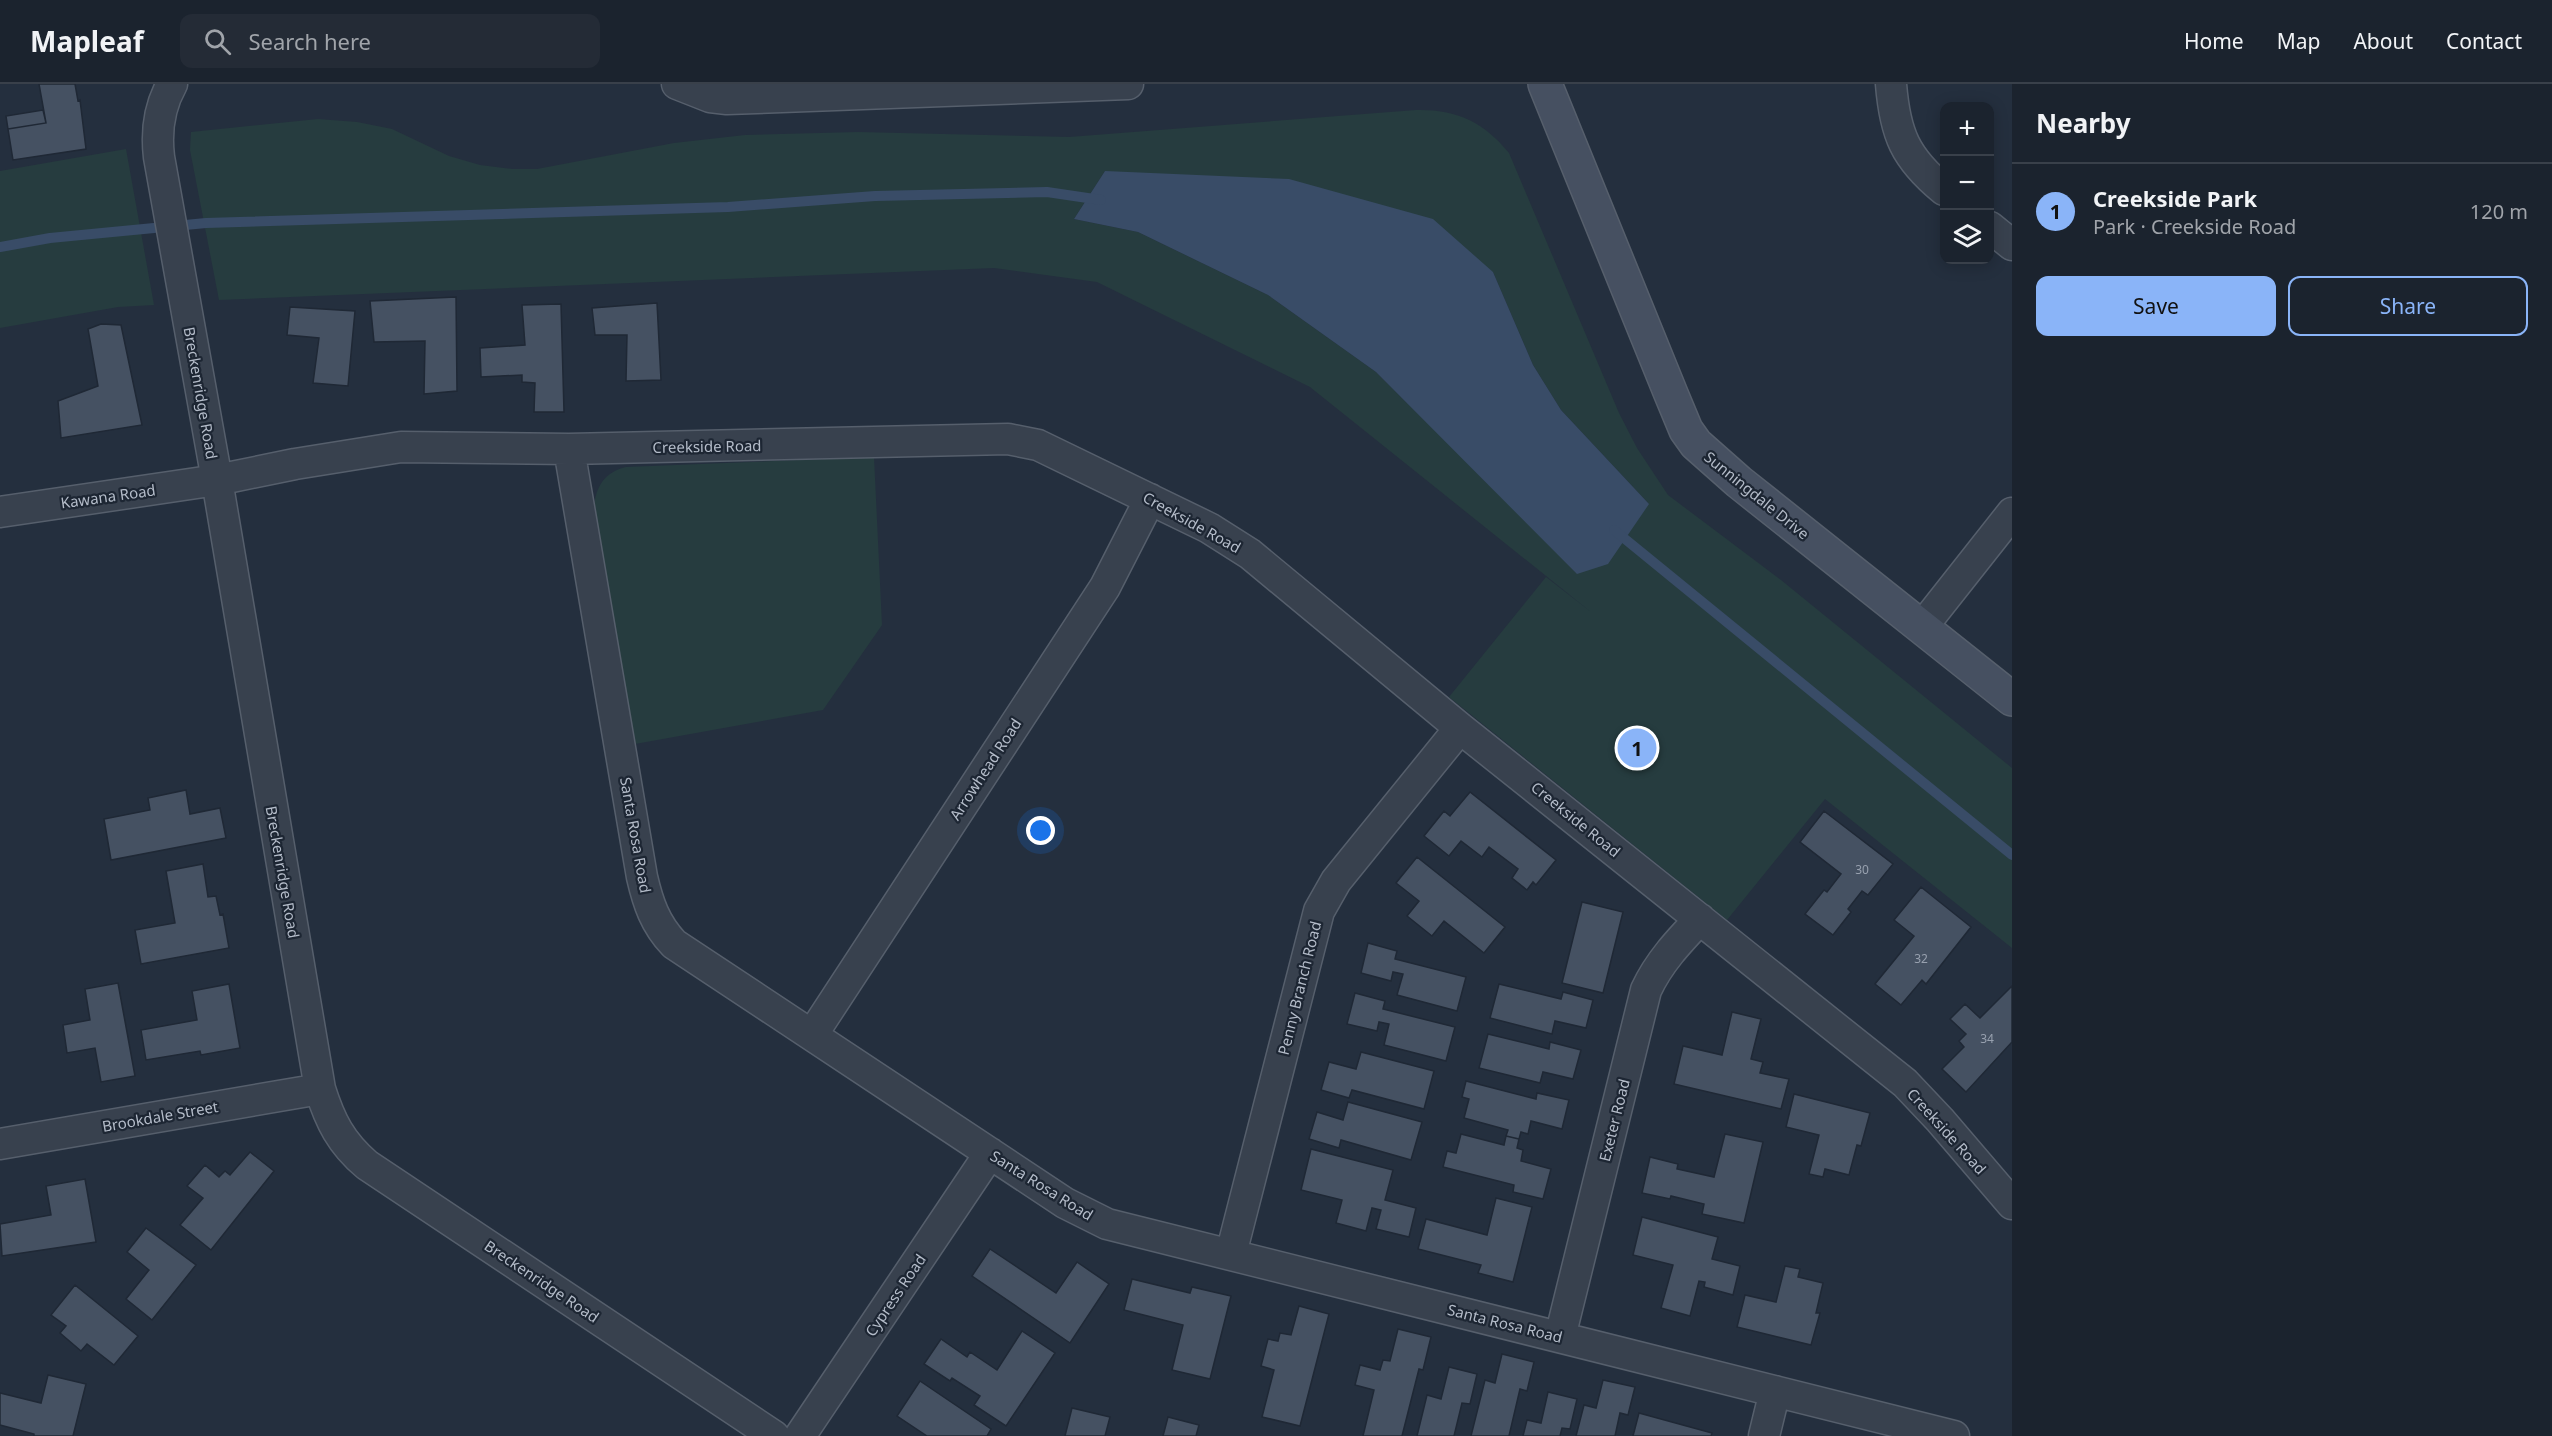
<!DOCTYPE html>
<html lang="en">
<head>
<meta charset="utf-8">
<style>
	body { margin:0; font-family:"Noto Sans",sans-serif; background:#242b36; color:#f1f3f6 }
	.controls { position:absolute; right:18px; top:18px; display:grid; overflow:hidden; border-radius:12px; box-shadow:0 3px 15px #0003 }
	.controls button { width:54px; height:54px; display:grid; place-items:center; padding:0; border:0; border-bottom:2px solid #39404a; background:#1b232e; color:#f1f3f6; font:30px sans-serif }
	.you { position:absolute; left:1041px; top:747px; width:21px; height:21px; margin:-15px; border:4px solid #fff; border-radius:50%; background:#1a73e8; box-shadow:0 0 0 9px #1a73e833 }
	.badge { display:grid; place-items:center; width:39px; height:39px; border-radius:50%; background:#8ab4f8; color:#111; font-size:20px; font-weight:700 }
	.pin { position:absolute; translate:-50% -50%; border:3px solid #fff; box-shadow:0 2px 6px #0006 }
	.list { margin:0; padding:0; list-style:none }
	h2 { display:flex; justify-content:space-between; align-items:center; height:78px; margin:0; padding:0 24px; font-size:26px }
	h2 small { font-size:20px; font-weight:400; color:#a0a4aa }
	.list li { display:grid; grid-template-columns:39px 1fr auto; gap:18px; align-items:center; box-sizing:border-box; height:96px; padding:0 24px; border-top:2px solid #39404a }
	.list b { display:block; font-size:22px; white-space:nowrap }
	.list p { margin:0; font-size:20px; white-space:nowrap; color:#a0a4aa }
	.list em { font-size:20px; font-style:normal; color:#a0a4aa }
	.actions { display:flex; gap:12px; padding:18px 24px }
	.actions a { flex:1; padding:14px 0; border:2px solid #8ab4f8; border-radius:12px; text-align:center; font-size:21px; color:#8ab4f8 }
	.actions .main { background:#8ab4f8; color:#111 }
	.icon { flex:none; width:33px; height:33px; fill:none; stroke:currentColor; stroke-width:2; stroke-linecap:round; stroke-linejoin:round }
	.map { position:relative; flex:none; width:2012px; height:1352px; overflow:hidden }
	header { display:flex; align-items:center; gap:36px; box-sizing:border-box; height:84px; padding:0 30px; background:#1b232e; border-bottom:2px solid #39404a }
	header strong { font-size:28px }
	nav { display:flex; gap:33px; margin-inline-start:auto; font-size:21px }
	.search { width:420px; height:54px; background:#242b36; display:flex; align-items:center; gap:15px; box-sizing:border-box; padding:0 21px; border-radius:12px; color:#a0a4aa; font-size:22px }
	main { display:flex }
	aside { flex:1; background:#1b232e }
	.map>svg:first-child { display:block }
	.green { fill:#263c3f; fill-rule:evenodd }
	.water { fill:#394c67 }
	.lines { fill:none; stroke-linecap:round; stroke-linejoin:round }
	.stream { stroke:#394c67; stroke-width:10 }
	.building { fill:#455162; stroke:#1f2835; stroke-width:1.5 }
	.street-casing { stroke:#565f6c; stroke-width:33 }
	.secondary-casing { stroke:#565f6c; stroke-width:36 }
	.street { stroke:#38414e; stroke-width:30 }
	.secondary { stroke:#465061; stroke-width:33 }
	.labels { text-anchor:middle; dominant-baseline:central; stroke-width:4.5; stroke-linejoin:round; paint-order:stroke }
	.number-label { font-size:12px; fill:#98a1af }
	.street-label { font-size:15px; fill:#b4bcc9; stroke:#1d2633 }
</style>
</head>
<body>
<header>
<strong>Mapleaf</strong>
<div class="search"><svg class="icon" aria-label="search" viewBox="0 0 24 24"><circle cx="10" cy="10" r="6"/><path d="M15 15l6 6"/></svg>Search here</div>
<nav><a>Home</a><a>Map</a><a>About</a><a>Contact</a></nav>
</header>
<main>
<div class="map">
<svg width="2012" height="1352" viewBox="0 0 2012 1352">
	<rect width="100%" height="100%" fill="#242f3e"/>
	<!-- green -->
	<path class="green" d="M1416 26C1456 25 1484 38 1509 69L1619 329 1637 364 1668 411 1781 496 2012 684V864L1825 715 1727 836 1449 613 1546 493 1591 528 1310 303 1097 198 994 184 219 216 190 66 191 48 318 35 357 38 392 45 449 72 480 81 513 85H537L674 59 745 51 858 48 1069 53ZM1105 87 1493 188 1533 281 1561 326 1649 420 1469 380 1376 288 1268 211 1138 148 1074 135Z
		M126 65 154 221 118 223 0 244V87Z
		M874 373 882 541 823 626 635 660 594 423C596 402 605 388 626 383Z"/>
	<!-- water -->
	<path class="water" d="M1105 87 1289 95 1433 135 1493 188 1533 281 1561 326 1649 420 1608 480 1577 490 1376 288 1268 211 1138 148 1074 135Z"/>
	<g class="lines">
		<!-- stream -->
		<path class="stream" d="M0 163 50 154 206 139 728 123 875 112 1047 108 1101 116
			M1614 446 2012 771"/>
	</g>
	<!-- building -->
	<path class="building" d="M39 0H75L78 17 80 16 86 65 13 76 8 45 46 39Z
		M43 26 46 39 8 45 6 32Z
		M456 213 457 307 424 310 425 257 374 258 370 217Z
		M657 219 661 296 626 297 627 251H595L592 224Z
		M561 220 564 328H534L535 299 522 298V291L481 293 480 264 525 261 522 221Z
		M290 223 355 227 348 302 313 299 319 254 287 251Z
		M101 240 121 241 142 341 61 354 58 317 98 302 88 245Z
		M186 706 190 730 220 724 226 754 111 776 104 735 150 726 148 714Z
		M1470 708 1556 776 1536 801 1533 798 1527 806 1512 794 1518 785 1489 763 1482 773 1461 757 1449 772 1424 752 1444 727 1450 732Z
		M1824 727 1893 780 1868 811 1862 807 1848 825 1851 828 1833 851 1805 830 1824 806 1827 808 1841 790 1800 758Z
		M1417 773 1505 843 1484 869 1444 837 1432 852 1407 832 1419 817 1396 799Z
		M203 780 208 813 216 812 220 831 223 830 229 864 141 880 135 846 175 839 166 787Z
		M1921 803 1971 843 1926 900 1922 896 1901 921 1875 900 1914 852 1894 836Z
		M1582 818 1623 828 1603 909 1562 899Z
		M1368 859 1397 867 1395 875 1466 893 1457 927 1397 911 1403 890 1393 888 1391 897 1361 889Z
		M118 899 135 992 101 998 95 964 67 969 63 941 90 936 85 905Z
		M229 900 240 964 201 971 200 967 146 976 141 946 197 936 192 907Z
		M1499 900 1561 915 1563 908 1593 916 1586 944 1555 937 1552 950 1490 934Z
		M2012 902V958L1966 1008 1942 985 1964 963 1959 957 1966 950 1950 935 1965 920 1980 934Z
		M1355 909 1385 917 1383 925 1455 943 1446 977 1384 961 1389 940 1379 938 1377 947 1347 940Z
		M1732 928 1761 935 1751 975 1763 978 1760 989 1789 995 1781 1025 1674 1000 1683 962 1722 971Z
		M1488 950 1549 965 1550 958 1581 966 1573 995 1543 988 1540 999 1479 984Z
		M1361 968 1434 987 1424 1025 1352 1006 1349 1014 1321 1006 1329 978 1356 985Z
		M1466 997 1536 1015 1537 1009 1569 1016 1562 1045 1531 1037 1528 1050 1521 1048 1519 1055 1506 1052 1508 1046 1464 1034 1469 1015 1462 1013Z
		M1794 1010 1870 1029 1861 1062 1857 1061 1849 1091 1825 1085 1823 1093 1809 1090 1819 1051 1786 1043Z
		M1348 1018 1422 1038 1411 1076 1341 1056 1339 1064 1309 1055 1317 1028 1343 1036Z
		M1461 1050 1504 1061 1506 1052 1519 1055 1517 1064 1523 1066 1521 1077 1551 1085 1543 1115 1513 1108 1514 1101 1443 1083 1447 1067 1456 1069Z
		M1725 1050 1763 1058 1744 1139 1702 1130 1704 1120 1671 1112 1670 1115 1642 1109 1650 1073 1678 1080 1677 1085 1714 1093Z
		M1311 1065 1393 1086 1385 1116 1416 1124 1409 1153 1376 1145 1381 1126 1372 1124 1366 1147 1336 1139 1342 1116 1301 1106Z
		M250 1068 274 1087 211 1166 180 1141 203 1114 187 1102 205 1081 219 1093 225 1087 230 1091Z
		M85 1095 96 1158 2 1172 0 1140 51 1131 46 1102Z
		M1496 1114 1532 1123 1513 1198 1478 1189 1481 1181 1418 1165 1426 1135 1487 1151Z
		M1642 1133 1718 1153 1712 1175 1740 1182 1733 1211 1704 1203 1705 1198 1699 1197 1690 1232 1661 1224 1673 1181 1633 1171Z
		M146 1144 196 1181 152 1236 126 1215 149 1186 127 1168Z
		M990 1165 1056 1209 1077 1178 1109 1200 1070 1259 972 1192Z
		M1785 1182 1800 1185 1798 1193 1823 1199 1816 1229H1820L1811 1261 1737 1243 1745 1211 1776 1218Z
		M1132 1195 1190 1209 1192 1203 1231 1212 1210 1295 1172 1286 1183 1241 1124 1226Z
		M75 1201 138 1252 114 1281 87 1260 81 1267 60 1249 66 1242 51 1231Z
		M1299 1222 1329 1230 1300 1342 1262 1333 1274 1286 1261 1282 1268 1255 1278 1257 1280 1249 1291 1251Z
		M1398 1245 1431 1253 1423 1286 1419 1285 1402 1352H1363L1374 1306 1355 1301 1360 1281 1380 1286 1383 1276 1390 1277Z
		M1022 1247 1055 1269 1006 1342 974 1321 980 1312 952 1294 950 1297 924 1280 941 1255 967 1273 970 1268 997 1286Z
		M1502 1270 1534 1278 1527 1307 1520 1305 1509 1352H1471L1485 1296 1495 1299Z
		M1449 1283 1477 1290 1470 1320 1462 1319 1454 1352H1417L1427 1311 1441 1315Z
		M48 1291 86 1300 73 1352H34V1350L0 1341V1309L41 1319Z
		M1603 1296 1635 1303 1628 1331 1620 1329 1615 1352H1576L1584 1321 1596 1324Z
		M920 1297 991 1345 987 1352H927L897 1332Z
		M1548 1308 1577 1315 1570 1345 1562 1344 1560 1352H1523L1527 1336 1541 1339Z
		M1072 1324 1110 1333 1105 1352H1065Z
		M1639 1329 1712 1349 1711 1352H1633Z
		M1168 1333 1199 1341 1196 1352H1163Z"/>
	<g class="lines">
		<defs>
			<path id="street" d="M172 0C159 23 156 48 159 73L217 396 320 1005C330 1037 341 1059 367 1081L774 1352
				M677 0 710 13 727 15 1128 0
				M1891 0C1895 50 1905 74 1944 106
				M1990 143 2012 161
				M569 365 642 793C648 819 655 840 674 860L1065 1119 1107 1140 1954 1352
				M0 428 217 396 295 380 401 363 569 365 1008 355 1038 361 1209 444 1250 470 1460 644 1905 999 1940 1036 2012 1120
				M1922 543 2012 429
				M812 951 1105 503 1150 415
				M0 1060 320 1005
				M1231 1170 1319 827 1336 797 1460 644
				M1560 1253 1646 906C1659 878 1679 857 1700 835
				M800 1352 990 1069
				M1764 1352 1775 1307"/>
			<path id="secondary" d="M1545 0 1671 310 1686 346 1696 360 1739 398 2012 615"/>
		</defs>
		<!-- street casing -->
		<use href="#street" class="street-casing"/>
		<!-- secondary casing -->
		<use href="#secondary" class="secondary-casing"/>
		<!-- street -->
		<use href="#street" class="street"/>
		<!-- secondary -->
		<use href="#secondary" class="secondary"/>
	</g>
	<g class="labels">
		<!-- number labels -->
		<g class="number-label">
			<text x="1862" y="785">30</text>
			<text x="1921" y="874">32</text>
			<text x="1987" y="954">34</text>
		</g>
		<!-- street labels -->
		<g class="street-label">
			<text transform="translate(201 309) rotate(80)">Breckenridge Road</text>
			<text transform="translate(707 362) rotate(-1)">Creekside Road</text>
			<text transform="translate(1757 411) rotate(39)">Sunningdale Drive</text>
			<text transform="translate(108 412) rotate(-8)">Kawana Road</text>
			<text transform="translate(1192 438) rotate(29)">Creekside Road</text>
			<text transform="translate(985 685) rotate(-57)">Arrowhead Road</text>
			<text transform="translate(1576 735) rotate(39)">Creekside Road</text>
			<text transform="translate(636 751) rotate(80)">Santa Rosa Road</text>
			<text transform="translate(283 788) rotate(80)">Breckenridge Road</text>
			<text transform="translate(1299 904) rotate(-76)">Penny Branch Road</text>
			<text transform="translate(160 1032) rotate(-10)">Brookdale Street</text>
			<text transform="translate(1614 1036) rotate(-76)">Exeter Road</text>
			<text transform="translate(1947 1047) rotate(48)">Creekside Road</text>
			<text transform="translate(1042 1101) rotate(32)">Santa Rosa Road</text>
			<text transform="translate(542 1197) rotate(34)">Breckenridge Road</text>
			<text transform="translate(895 1211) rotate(-56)">Cypress Road</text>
			<text transform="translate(1505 1239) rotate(14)">Santa Rosa Road</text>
		</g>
	</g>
</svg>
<div class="controls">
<button>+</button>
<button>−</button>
<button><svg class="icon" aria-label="layers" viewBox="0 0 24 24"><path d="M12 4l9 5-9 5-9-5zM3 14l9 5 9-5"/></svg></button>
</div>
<div class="you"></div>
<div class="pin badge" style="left:1637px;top:664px">1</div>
</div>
<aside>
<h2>Nearby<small></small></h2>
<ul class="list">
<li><span class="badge">1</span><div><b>Creekside Park</b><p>Park · Creekside Road</p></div><em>120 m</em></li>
</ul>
<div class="actions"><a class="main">Save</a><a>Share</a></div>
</aside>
</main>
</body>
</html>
